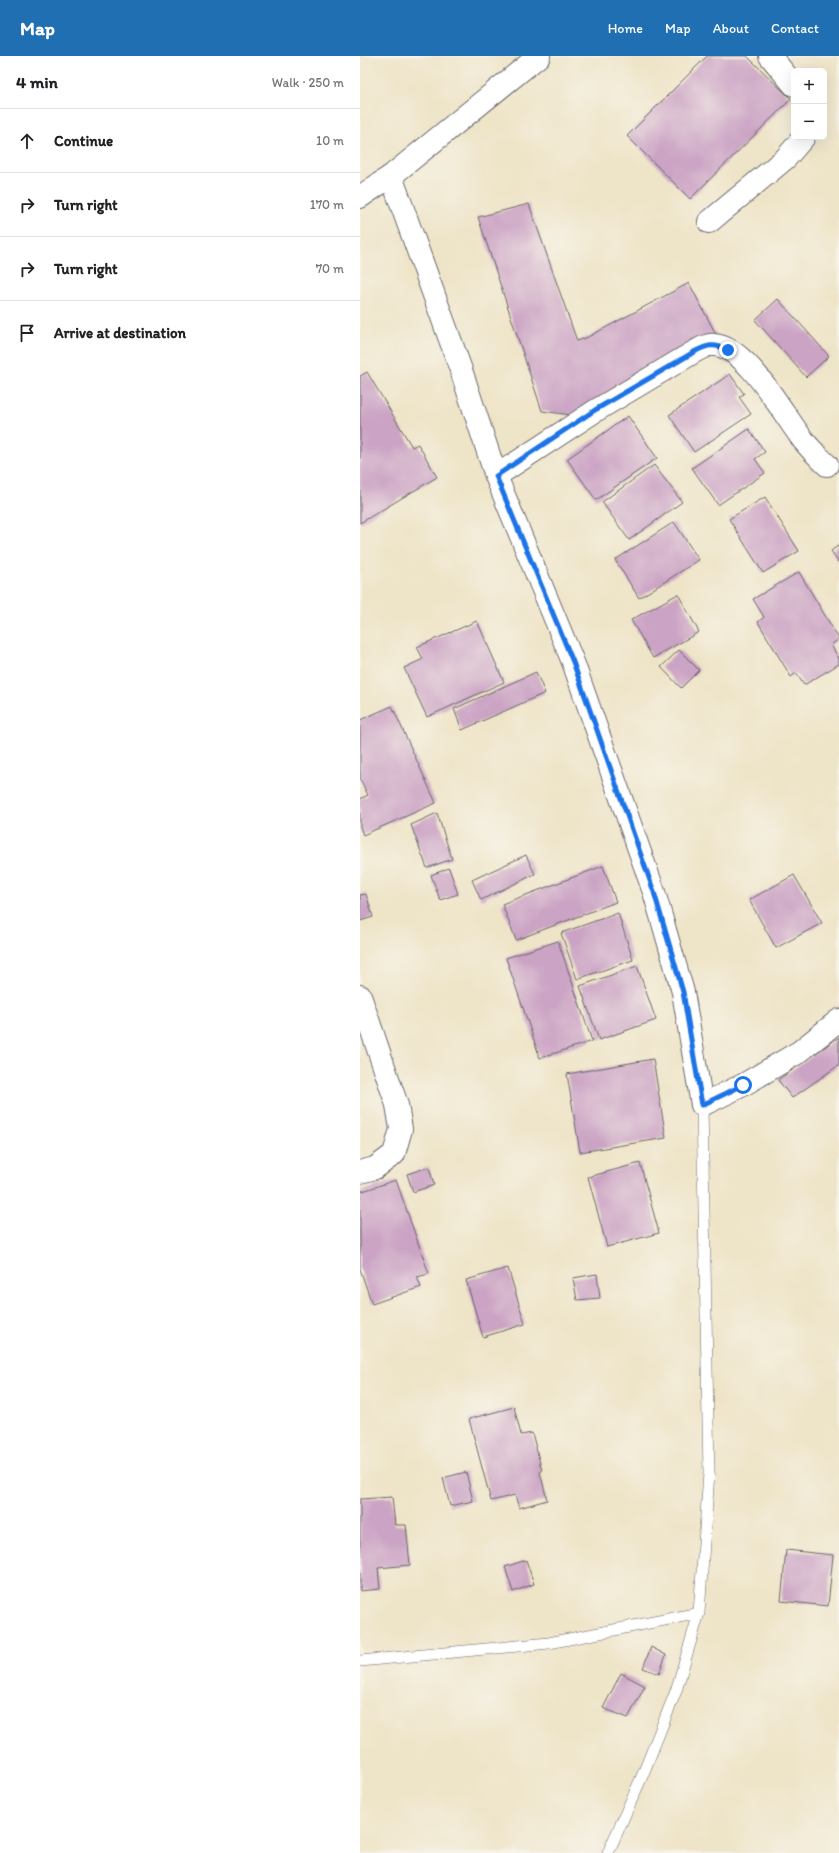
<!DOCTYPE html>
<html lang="en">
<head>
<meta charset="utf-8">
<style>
	body { margin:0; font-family:Itim,sans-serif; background:#f6f6f6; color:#202124 }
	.controls { position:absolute; right:12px; top:12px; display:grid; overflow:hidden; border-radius:6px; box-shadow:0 4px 16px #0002 }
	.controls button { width:36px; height:36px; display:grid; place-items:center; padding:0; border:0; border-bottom:1px solid #e0e0e0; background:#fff; color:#202124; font:20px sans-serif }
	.stop { position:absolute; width:12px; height:12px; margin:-9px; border:3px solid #1a73e8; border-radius:50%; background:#fff }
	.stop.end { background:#1a73e8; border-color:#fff; box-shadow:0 1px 4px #0008 }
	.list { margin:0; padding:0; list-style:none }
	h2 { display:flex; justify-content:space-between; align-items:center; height:52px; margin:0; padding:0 16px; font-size:17px }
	h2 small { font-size:13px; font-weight:400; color:#757577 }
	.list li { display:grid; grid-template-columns:26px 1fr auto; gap:12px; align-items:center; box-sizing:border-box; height:64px; padding:0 16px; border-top:1px solid #e0e0e0 }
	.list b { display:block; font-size:15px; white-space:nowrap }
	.list em { font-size:13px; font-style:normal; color:#757577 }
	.icon { flex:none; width:22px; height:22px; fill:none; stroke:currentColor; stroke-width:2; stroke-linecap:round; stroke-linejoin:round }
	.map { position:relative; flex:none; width:479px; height:1797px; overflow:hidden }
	header { display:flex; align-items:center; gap:24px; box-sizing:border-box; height:56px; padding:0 20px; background:#1f6fb2; color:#fff }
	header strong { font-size:19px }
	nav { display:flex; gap:22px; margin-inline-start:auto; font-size:14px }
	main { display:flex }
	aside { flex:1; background:#fff }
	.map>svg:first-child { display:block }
	.building { fill:#cba3c4 }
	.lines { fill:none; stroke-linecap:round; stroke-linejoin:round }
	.service-casing { stroke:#69666c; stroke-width:12 }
	.minor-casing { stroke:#69666c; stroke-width:24 }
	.service { stroke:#fff; stroke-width:11 }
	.minor { stroke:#fff; stroke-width:22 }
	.route { stroke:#1a73e8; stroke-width:5 }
</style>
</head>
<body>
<header>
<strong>Map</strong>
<nav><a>Home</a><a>Map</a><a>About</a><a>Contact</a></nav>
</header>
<main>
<aside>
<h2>4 min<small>Walk · 250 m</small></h2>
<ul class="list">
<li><svg class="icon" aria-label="ahead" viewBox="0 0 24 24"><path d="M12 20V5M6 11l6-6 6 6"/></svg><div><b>Continue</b></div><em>10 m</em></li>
<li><svg class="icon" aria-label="right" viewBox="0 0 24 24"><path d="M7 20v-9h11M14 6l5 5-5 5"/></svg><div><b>Turn right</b></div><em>170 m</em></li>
<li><svg class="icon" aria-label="right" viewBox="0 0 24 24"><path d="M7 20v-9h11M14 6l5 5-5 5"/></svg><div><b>Turn right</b></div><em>70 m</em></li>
<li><svg class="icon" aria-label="arrive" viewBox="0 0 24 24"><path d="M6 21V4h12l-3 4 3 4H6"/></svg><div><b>Arrive at destination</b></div></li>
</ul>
</aside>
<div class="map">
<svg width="479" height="1797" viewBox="0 0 479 1797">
	<rect width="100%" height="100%" fill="#f7f3e8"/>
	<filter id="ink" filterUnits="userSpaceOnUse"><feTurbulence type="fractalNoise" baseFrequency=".025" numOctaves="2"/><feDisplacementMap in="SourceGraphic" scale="8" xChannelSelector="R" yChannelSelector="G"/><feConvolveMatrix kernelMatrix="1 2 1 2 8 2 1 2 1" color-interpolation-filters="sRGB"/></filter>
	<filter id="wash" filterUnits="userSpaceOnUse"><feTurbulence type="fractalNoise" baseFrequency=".012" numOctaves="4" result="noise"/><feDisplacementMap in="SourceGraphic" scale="16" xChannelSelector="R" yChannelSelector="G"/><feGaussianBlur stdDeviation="0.9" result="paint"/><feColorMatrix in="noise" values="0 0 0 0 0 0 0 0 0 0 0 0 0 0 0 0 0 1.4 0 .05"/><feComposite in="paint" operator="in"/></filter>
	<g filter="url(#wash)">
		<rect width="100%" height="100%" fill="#eee4c7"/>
		<g id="blocks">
			<!-- building -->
			<path class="building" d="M347 0H387L431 43 330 143 267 80Z
				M169 148 217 285 228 281 329 227 357 280 211 359 182 355 118 161Z
				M418 243 469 300 446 321 395 264Z
				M7 316 52 391 58 388 77 421 0 467V320Z
				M370 318 384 338 379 341 391 358 334 396 309 359Z
				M268 360 297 402 236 444 207 403Z
				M389 373 405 396 395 403 405 417 358 449 332 412Z
				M294 409 322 446 269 484 242 446Z
				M405 441 439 495 403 517 369 463Z
				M314 466 339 504 279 542 255 504Z
				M479 489V506L471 495Z
				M439 516 479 583 471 589 479 603V608L444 629 436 617 431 621 398 566 404 561 393 543Z
				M318 538 339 576 293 602 271 564Z
				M117 565 144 626 67 661 44 612 63 603 57 591Z
				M319 594 339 614 321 632 301 611Z
				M176 616 185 637 102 674 94 653Z
				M32 650 76 747 3 779 0 771V743L8 739 0 723V664Z
				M77 757 92 803 67 812 51 769Z
				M166 799 175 818 121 844 112 824Z
				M243 810 256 846 156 884 142 848Z
				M89 812 98 838 80 844 71 819Z
				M434 819 462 867 416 892 389 844Z
				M6 838 13 861 0 865V839Z
				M258 857 273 904 217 923 201 877Z
				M198 885 232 985 180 1002 146 902Z
				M277 910 296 964 239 984 220 930Z
				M479 981V1009L432 1042 418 1024Z
				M293 1003 306 1082 220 1096 207 1018Z
				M280 1107 299 1177 247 1191 228 1121Z
				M69 1111 74 1129 53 1136 47 1118Z
				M36 1124 69 1218 57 1221 61 1231 12 1248 0 1213V1136Z
				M148 1212 165 1268 123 1281 106 1224Z
				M237 1218 240 1242 217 1244 213 1222Z
				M154 1351 161 1379 172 1377 182 1415 180 1416 187 1444 159 1452 155 1439 131 1445 109 1363Z
				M106 1416 113 1445 90 1450 83 1422Z
				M32 1441 35 1469H46L50 1509 18 1512 20 1533 0 1535V1443Z
				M426 1494 473 1499 468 1550 421 1545Z
				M166 1504 174 1528 153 1536 145 1511Z
				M291 1591 306 1599 299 1618 283 1612Z
				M261 1617 285 1630 268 1662 243 1652Z"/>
		</g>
	</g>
	<g filter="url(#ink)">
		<use href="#blocks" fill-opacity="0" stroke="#69666c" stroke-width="1"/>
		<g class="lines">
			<defs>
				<path id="service" d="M0 1605 189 1587 339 1557
					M248 1797 283 1718 316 1635 339 1557 349 1417 342 1049"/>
				<path id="minor" d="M410 0 434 29
					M31 120 100 311 136 420 213 606 294 836 323 936 342 1049 383 1029 439 996 479 964
					M0 141 31 120 179 0
					M349 166 426 102 444 81
					M136 420 235 355 334 296C340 293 347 288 354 289 388 291 423 359 444 385 450 393 459 401 467 409
					M0 940 37 1049 41 1073 34 1098 15 1112 0 1116"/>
			</defs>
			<!-- service casing -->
			<use href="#service" class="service-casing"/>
			<!-- minor casing -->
			<use href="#minor" class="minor-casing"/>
			<!-- service -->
			<use href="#service" class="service"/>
			<!-- minor -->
			<use href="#minor" class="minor"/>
		</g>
	</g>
	<g class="lines" filter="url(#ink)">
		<!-- route -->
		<path class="route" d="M368 294C354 287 347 289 334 296L235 354 136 420 213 606 294 836 323 936 342 1049 383 1029"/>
	</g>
</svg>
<div class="controls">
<button>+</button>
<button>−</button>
</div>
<div class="stop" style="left:383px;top:1029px"></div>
<div class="stop end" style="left:368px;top:294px"></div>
</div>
</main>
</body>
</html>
